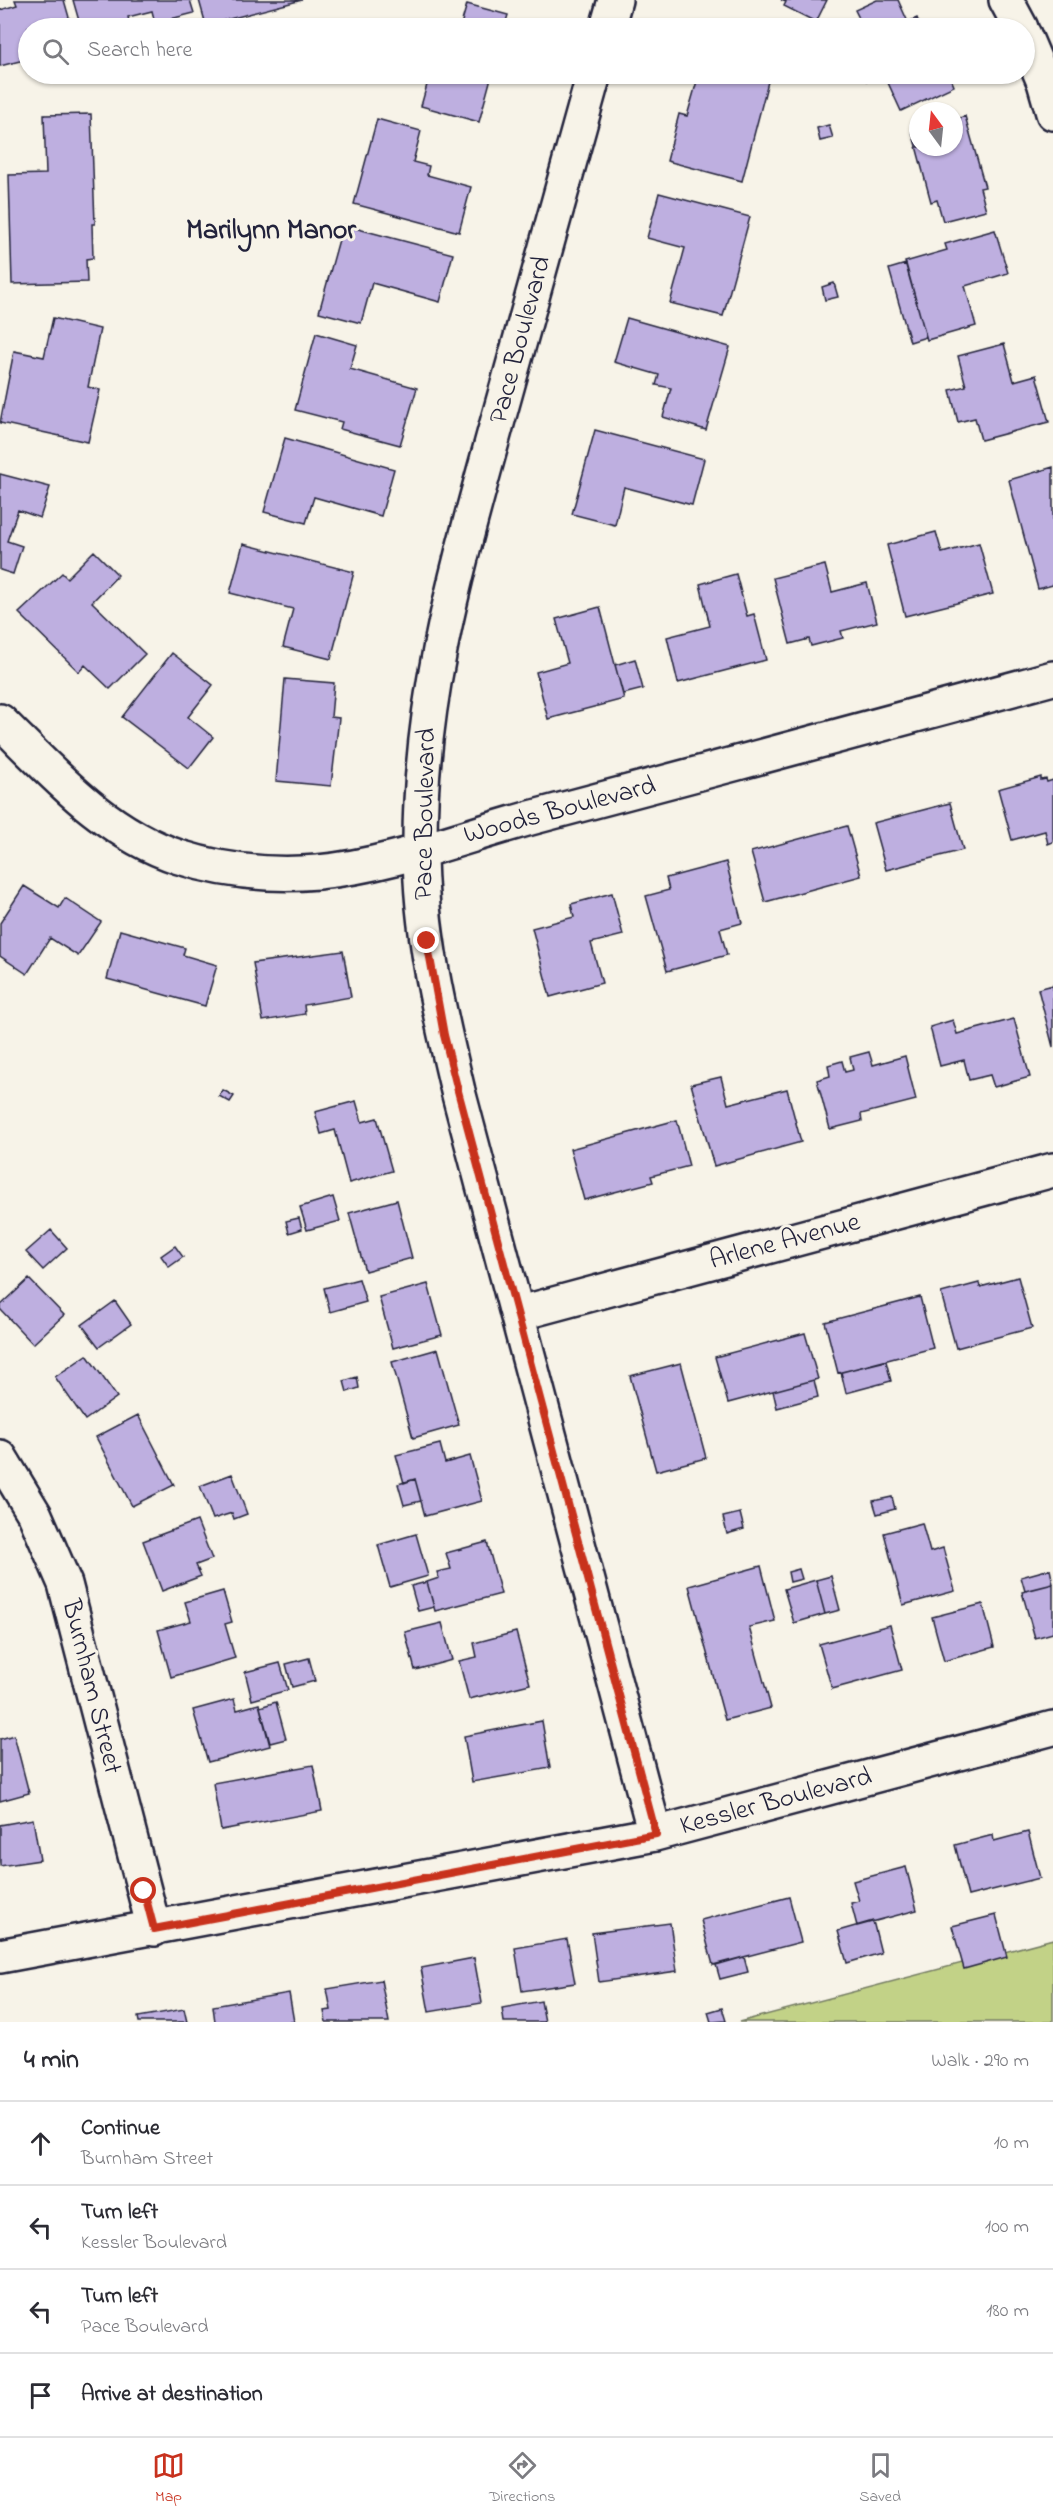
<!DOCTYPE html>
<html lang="en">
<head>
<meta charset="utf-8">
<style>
	body { margin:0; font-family:"Indie Flower",sans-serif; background:#f2f2f3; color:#2b2b33 }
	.compass { position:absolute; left:909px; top:102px; width:54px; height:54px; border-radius:50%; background:#fff; box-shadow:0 2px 4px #0004; rotate:345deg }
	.stop { position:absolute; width:18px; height:18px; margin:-14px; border:4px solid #c8321e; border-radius:50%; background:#fff }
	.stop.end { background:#c8321e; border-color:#fff; box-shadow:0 2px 6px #0008 }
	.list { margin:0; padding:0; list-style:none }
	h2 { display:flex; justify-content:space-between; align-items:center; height:78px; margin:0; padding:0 24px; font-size:26px }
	h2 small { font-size:20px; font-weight:400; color:#7c7c81 }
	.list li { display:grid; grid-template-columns:39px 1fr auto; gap:18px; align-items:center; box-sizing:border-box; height:84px; padding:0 24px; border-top:2px solid #e1e1e2 }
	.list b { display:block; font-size:22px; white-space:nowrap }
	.list p { margin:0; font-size:20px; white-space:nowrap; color:#7c7c81 }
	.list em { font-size:20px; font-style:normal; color:#7c7c81 }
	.icon { flex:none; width:33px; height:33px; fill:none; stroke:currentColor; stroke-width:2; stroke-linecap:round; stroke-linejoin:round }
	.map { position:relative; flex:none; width:1053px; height:2022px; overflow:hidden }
	.search { position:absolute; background:#fff; box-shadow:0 2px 4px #0004; left:18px; right:18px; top:18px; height:66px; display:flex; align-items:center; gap:15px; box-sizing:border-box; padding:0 21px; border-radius:33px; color:#7c7c81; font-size:22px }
	.sheet { height:414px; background:#fff }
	nav { display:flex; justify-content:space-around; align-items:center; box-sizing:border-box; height:84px; border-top:2px solid #e1e1e2; background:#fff; font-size:16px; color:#7c7c81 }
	nav a { display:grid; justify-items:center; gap:3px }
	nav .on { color:#c8321e }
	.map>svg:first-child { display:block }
	.green { fill:#c2d287; stroke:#727a61; stroke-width:1.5 }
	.building { fill:#beafe0; stroke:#22223b; stroke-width:1.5 }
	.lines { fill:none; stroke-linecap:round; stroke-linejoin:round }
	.minor-casing { stroke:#22223b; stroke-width:38 }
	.minor { stroke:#f7f3e8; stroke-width:33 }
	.route { stroke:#c8321e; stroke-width:8 }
	.labels { text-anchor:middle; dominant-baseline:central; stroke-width:6; stroke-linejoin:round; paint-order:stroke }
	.street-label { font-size:27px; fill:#22223b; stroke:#f7f3e8 }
	.neighbourhood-label { font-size:28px; font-weight:bold; fill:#22223b; stroke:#f7f3e8 }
</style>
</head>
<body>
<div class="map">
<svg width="1053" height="2022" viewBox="0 0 1053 2022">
	<rect width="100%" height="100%" fill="#f7f3e8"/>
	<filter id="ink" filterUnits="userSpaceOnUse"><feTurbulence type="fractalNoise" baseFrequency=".0167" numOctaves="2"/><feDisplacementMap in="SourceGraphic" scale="12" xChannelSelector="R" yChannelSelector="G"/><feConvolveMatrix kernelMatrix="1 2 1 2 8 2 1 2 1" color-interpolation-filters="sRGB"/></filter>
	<g filter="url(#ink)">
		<!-- green -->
		<path class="green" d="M1053 1939V2022H739Z"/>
		<!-- building -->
		<path class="building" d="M15 0H64L72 28H28V59L0 66V10L17 5Z
			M73 0H190L194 13 155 23 152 11 128 17 130 25 117 28H81Z
			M199 0H302L206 25Z
			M781 0H827L816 22 784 6 786 2Z
			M877 0H898L908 22 917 18 921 28H864L855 10Z
			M467 4 508 15 504 28H460Z
			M430 74H492L479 122 421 106Z
			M699 74H770L742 181 667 161 679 114 687 116Z
			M863 74H883L867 81Z
			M884 74H949L954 86 901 111Z
			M91 114 95 224H92L93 258 86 259 87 282 12 284 9 175 46 174 44 115Z
			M965 116 985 187 980 188 986 210 943 221 937 200 931 202 912 131 918 130V147H954V120Z
			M377 119 421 131 413 162 429 166 427 175 471 187 459 232 354 204Z
			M829 125 833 138 820 141 817 128Z
			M659 193 750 217 723 316 670 303 685 248 647 238Z
			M343 225 453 254 440 302 372 283 361 323 319 312Z
			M995 230 1008 273 965 286 976 326 927 340 905 262 947 250 945 244Z
			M906 264 926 337 910 342 889 269Z
			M834 283 838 297 825 300 822 287Z
			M53 318 100 329 88 387 100 390 88 442 0 423 14 351 44 357Z
			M627 318 730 347 706 430 663 417 671 388 656 385 659 375 614 362Z
			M316 333 357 345 350 369 417 388 400 445 340 429 342 422 295 410Z
			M1004 344 1014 381 1036 375 1049 422 981 440 975 418 958 422 950 390 966 386 958 356Z
			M595 430 704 459 692 505 624 487 615 525 572 514Z
			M285 438 394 469 381 516 314 497 306 523 264 512Z
			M1053 467V585L1038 589 1009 480Z
			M0 474 50 487 40 518 18 510 7 541 22 546 13 574 0 570Z
			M936 532 942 553 979 543 993 594 905 616 887 545Z
			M243 544 354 572 331 659 283 647 293 609 230 593Z
			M94 551 118 575 92 602 145 654 110 689 85 665 79 672 19 613 62 573 67 578Z
			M825 565 832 592 867 583 877 622 841 631 843 638 811 646 809 639 790 644 773 578Z
			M736 574 747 616 754 614 766 660 678 683 667 637 710 626 700 584Z
			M600 607 624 699 548 719 536 672 568 663 556 619Z
			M172 653 213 685 188 717 213 737 189 768 122 717Z
			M635 659 643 689 623 694 615 665Z
			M285 679 334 683 331 717 339 718 331 786 276 781Z
			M1041 777V780L1046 779 1047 782 1053 780V842L1048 844 1045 831 1012 840 998 789Z
			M950 803 963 850 886 870 873 823Z
			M847 826 861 876 765 902 751 852Z
			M726 862 742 923 720 929 727 955 667 971 646 896 669 890 666 878Z
			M24 886 59 908 65 898 101 922 78 956 50 938 27 974 0 956V923Z
			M612 893 623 935 591 943 602 983 550 997 532 928 574 917 571 904Z
			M120 930 185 948 183 955 217 965 205 1006 107 979Z
			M343 951 351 997 304 1005 305 1014 263 1021 253 963Z
			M1053 985V1047L1038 989Z
			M1014 1019 1030 1077 994 1087 990 1075 969 1080 964 1060 940 1066 930 1027 953 1020 957 1034Z
			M869 1052 873 1065 905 1056 916 1100 861 1114 862 1121 830 1129 817 1080 830 1076 828 1065 842 1061 845 1072 853 1070 850 1057Z
			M721 1077 728 1104 787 1089 801 1142 714 1166 691 1084Z
			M223 1090 234 1096 230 1102 219 1096Z
			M356 1101 362 1122 377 1118 392 1171 349 1183 335 1130 321 1134 315 1112Z
			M677 1120 689 1166 651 1176 653 1182 584 1200 570 1149Z
			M333 1197 340 1221 307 1230 300 1207Z
			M397 1200 412 1258 365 1271 349 1213Z
			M299 1218 302 1229 289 1233 286 1221Z
			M51 1230 67 1248 43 1270 26 1252Z
			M175 1246 183 1257 169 1267 161 1256Z
			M1018 1277 1032 1328 956 1348 941 1293 979 1283 980 1287Z
			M29 1279 64 1315 33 1344 0 1309V1306Z
			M359 1279 366 1302 330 1312 324 1288Z
			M428 1284 442 1335 393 1348 379 1297Z
			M920 1297 933 1348 838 1373 825 1322Z
			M115 1301 131 1324 99 1347 82 1325Z
			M805 1333 818 1379 728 1403 715 1357Z
			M438 1349 459 1425 413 1438 392 1362Z
			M87 1355 117 1397 85 1420 55 1377Z
			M886 1361 891 1381 846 1393 841 1372Z
			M681 1363 706 1458 656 1471 630 1376Z
			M357 1377 359 1388 347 1392 344 1381Z
			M814 1380 818 1397 777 1408 773 1391Z
			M138 1415 174 1485 132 1506 96 1437Z
			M440 1444 445 1463 470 1456 482 1501 425 1516 415 1479 404 1483 396 1455Z
			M232 1474 247 1514 234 1519 232 1513 213 1519 200 1486Z
			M415 1479 421 1501 404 1505 398 1484Z
			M892 1497 895 1509 877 1514 873 1501Z
			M740 1513 744 1529 727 1534 723 1517Z
			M197 1521 212 1559 196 1565 201 1576 162 1591 143 1541Z
			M922 1523 930 1552 943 1548 955 1591 903 1605 884 1533Z
			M416 1534 428 1576 390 1587 378 1545Z
			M487 1542 501 1594 435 1611 427 1582 439 1578 437 1572 451 1569 446 1553Z
			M761 1566 775 1621 749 1627 771 1708 725 1720 689 1586Z
			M799 1569 802 1579 790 1582 788 1572Z
			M1050 1569 1053 1584 1025 1591 1021 1577Z
			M831 1576 840 1610 825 1614 816 1580Z
			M816 1580 825 1614 794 1623 784 1589Z
			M427 1582 434 1607 418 1611 411 1586Z
			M1053 1584V1633L1035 1638 1022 1592Z
			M223 1591 232 1622 225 1624 235 1658 171 1677 158 1630 191 1621 185 1602Z
			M983 1604 994 1647 944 1661 932 1617Z
			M442 1623 452 1660 415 1670 405 1632Z
			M890 1625 902 1670 832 1689 819 1644Z
			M516 1632 530 1684 469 1699 459 1661 477 1657 474 1643Z
			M309 1658 315 1681 292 1687 286 1664Z
			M280 1663 288 1690 252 1700 245 1672Z
			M234 1699 237 1710 259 1704 270 1746 208 1762 193 1710Z
			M276 1702 286 1739 270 1743 260 1707Z
			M542 1721 550 1768 472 1782 464 1736Z
			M14 1735 29 1793 0 1801V1739Z
			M313 1765 322 1811 221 1830 213 1783Z
			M33 1819 40 1860 0 1866V1825Z
			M1028 1832 1040 1878 968 1896 955 1845 993 1835 994 1841Z
			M906 1867 917 1910 857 1926 851 1903 859 1901 853 1881Z
			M789 1897 801 1942 713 1965 701 1920Z
			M996 1915 1007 1957 964 1969 952 1926Z
			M873 1921 881 1953 847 1963 838 1931Z
			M670 1923 677 1971 599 1982 592 1933Z
			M567 1939 575 1983 522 1991 515 1948Z
			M744 1957 748 1972 720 1979 716 1965Z
			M474 1958 482 2003 429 2012 421 1968Z
			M381 1980 389 2022H326L324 2011 331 2010 327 1989Z
			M289 1993 294 2022H215L213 2006Z
			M541 2001 545 2022H504L502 2008Z
			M722 2008 726 2021 711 2022 708 2012Z
			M184 2009 187 2022H139L138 2017Z"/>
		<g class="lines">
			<defs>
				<path id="minor" d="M1006 0 1021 28
					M607 28 615 0
					M1024 35 1044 82 1053 113
					M594 74C562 191 529 309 496 427 457 570 419 698 420 848 420 931 439 1011 458 1091L655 1834
					M0 721C53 773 105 833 179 857 223 871 272 876 318 872 393 865 466 835 538 816 710 771 881 724 1053 678
					M517 1314 1053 1170
					M0 1457 35 1515 65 1584 154 1929
					M0 1956 655 1834 1053 1728"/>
			</defs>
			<!-- minor casing -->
			<use href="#minor" class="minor-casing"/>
			<!-- minor -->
			<use href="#minor" class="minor"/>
		</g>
	</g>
	<g class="lines" filter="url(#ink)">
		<!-- route -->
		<path class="route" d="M144 1891 154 1929 656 1834 458 1091 444 1035 427 941"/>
	</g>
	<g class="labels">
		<!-- street labels -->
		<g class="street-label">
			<text transform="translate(521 340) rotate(-75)">Pace Boulevard</text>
			<text transform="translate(560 811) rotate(-15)">Woods Boulevard</text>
			<text transform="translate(426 814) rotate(-89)">Pace Boulevard</text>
			<text transform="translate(785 1242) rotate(-15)">Arlene Avenue</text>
			<text transform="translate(91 1687) rotate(76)">Burnham Street</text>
			<text transform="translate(776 1802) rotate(-15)">Kessler Boulevard</text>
		</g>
		<!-- neighbourhood labels -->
		<g class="neighbourhood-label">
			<text x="271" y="231">Marilynn Manor</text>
		</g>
	</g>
</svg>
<svg class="compass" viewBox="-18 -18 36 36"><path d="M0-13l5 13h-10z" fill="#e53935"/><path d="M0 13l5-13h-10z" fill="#7c7c81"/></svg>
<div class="stop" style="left:144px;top:1891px"></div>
<div class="stop end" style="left:427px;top:941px"></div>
<div class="search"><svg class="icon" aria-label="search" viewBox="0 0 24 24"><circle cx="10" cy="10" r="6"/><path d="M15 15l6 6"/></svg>Search here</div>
</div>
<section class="sheet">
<h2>4 min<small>Walk · 290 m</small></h2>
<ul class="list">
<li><svg class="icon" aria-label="ahead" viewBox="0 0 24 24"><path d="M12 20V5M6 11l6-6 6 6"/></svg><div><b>Continue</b><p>Burnham Street</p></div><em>10 m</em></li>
<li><svg class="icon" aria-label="left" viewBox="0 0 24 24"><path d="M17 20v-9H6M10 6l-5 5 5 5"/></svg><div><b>Turn left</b><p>Kessler Boulevard</p></div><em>100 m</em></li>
<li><svg class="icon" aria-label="left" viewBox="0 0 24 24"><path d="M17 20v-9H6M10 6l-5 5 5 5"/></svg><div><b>Turn left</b><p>Pace Boulevard</p></div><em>180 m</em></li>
<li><svg class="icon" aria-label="arrive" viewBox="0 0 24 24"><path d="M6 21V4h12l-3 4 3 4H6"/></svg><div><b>Arrive at destination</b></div></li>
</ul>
</section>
<nav>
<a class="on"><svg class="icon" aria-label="map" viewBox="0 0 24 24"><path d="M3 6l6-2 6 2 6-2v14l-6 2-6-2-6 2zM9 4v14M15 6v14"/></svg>Map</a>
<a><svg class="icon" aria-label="directions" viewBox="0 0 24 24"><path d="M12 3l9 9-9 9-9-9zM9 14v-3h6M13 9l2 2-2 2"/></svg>Directions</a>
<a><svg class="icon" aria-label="saved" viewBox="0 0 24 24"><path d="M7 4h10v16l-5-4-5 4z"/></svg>Saved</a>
</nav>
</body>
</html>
